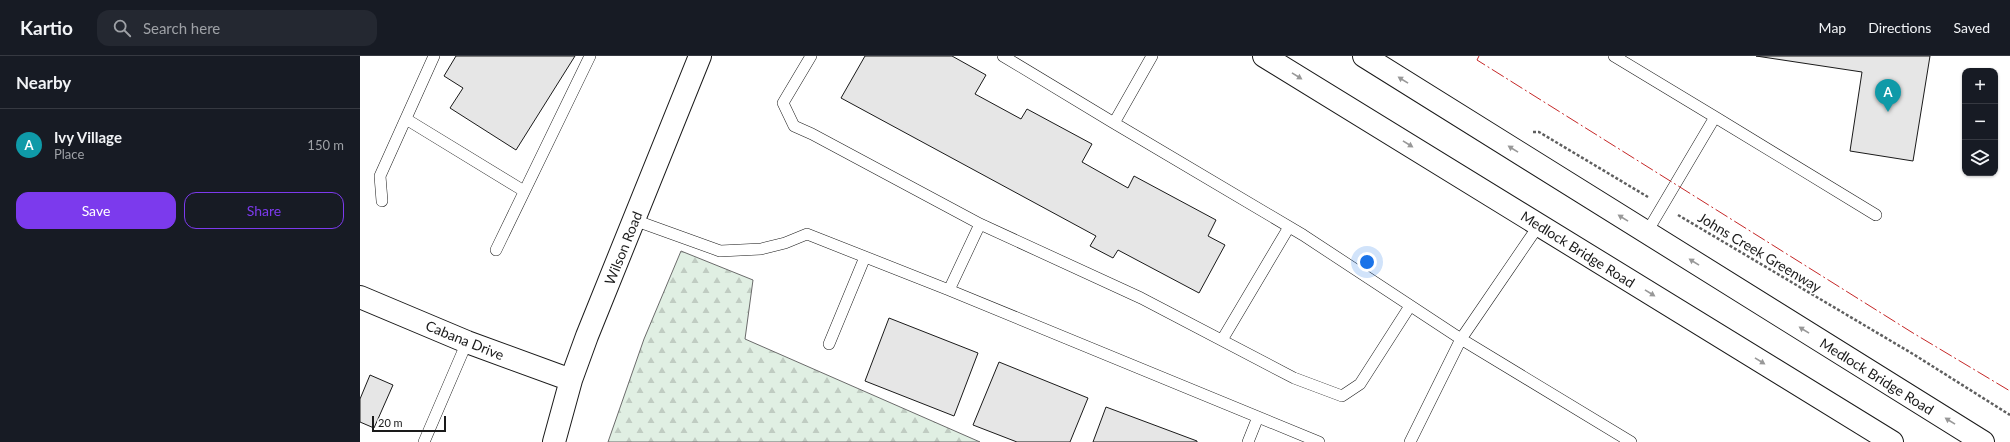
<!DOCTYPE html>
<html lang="en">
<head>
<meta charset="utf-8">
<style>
	body { margin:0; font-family:Lato,sans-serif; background:#242831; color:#f1f3f6 }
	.controls { position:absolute; right:12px; top:12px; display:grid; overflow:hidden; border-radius:8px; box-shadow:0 1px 3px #0004 }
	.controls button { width:36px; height:36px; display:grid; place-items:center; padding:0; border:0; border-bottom:1px solid #363941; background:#171b24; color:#f1f3f6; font:20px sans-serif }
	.scale { position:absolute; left:12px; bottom:10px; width:74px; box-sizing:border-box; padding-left:4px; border:2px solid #1a1a1a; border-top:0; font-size:11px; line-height:14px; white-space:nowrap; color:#1a1a1a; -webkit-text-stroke:3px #fff; paint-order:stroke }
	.you { position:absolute; left:1007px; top:206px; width:14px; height:14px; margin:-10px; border:3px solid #fff; border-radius:50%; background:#1a73e8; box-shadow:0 0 0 6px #1a73e833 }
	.badge { display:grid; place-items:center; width:26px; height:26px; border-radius:50%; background:#7c3aed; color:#fff; font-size:13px; font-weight:700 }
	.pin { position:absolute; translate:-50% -33px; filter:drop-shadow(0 1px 2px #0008) }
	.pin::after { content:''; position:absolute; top:21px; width:14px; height:12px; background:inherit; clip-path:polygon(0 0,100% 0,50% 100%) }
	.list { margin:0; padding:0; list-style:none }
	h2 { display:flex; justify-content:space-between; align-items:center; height:52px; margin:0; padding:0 16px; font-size:17px }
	h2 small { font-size:13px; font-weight:400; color:#9ea1a6 }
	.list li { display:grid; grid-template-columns:26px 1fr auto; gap:12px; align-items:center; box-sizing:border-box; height:72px; padding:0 16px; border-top:1px solid #363941 }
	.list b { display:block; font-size:15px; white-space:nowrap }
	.list p { margin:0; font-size:13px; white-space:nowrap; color:#9ea1a6 }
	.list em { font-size:13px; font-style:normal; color:#9ea1a6 }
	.actions { display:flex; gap:8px; padding:12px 16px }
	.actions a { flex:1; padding:9px 0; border:1px solid #7c3aed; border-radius:12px; text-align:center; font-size:14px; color:#7c3aed }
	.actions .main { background:#7c3aed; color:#fff }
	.icon { flex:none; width:22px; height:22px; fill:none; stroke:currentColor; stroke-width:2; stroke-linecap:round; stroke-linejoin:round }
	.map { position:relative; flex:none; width:1650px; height:386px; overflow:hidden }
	header { display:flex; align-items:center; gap:24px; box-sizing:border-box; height:56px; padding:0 20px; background:#171b24; border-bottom:1px solid #363941 }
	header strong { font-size:19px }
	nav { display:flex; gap:22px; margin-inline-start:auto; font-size:14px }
	.search { width:280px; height:36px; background:#242831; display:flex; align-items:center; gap:10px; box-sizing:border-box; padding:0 14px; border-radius:12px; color:#9ea1a6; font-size:15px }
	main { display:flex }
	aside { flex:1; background:#171b24 }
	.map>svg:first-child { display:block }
	.forest { fill:url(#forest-firs); stroke:#6a6a6a }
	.building { fill:#e6e6e6; stroke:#1a1a1a }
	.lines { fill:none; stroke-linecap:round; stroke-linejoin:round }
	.lane-casing { stroke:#1a1a1a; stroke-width:12 }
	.street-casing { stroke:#1a1a1a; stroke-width:24 }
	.highway-casing { stroke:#1a1a1a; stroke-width:24 }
	.path { stroke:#5f5f5f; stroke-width:2.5; stroke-dasharray:3 2; stroke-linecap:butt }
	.lane { stroke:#fff; stroke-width:11 }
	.street { stroke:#fff; stroke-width:22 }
	.highway { stroke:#fff; stroke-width:22 }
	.power { stroke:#c62828; stroke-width:1; stroke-dasharray:14 3 2 3; stroke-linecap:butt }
	.oneway { fill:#989898 }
	.labels { text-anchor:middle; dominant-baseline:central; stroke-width:3; stroke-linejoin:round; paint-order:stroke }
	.street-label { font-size:14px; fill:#1a1a1a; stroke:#fff }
</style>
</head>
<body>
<header>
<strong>Kartio</strong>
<div class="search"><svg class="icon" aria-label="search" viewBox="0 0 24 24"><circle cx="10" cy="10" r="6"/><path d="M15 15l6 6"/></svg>Search here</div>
<nav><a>Map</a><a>Directions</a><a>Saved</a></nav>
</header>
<main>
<aside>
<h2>Nearby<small></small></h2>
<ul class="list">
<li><span class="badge" style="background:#0f9aa8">A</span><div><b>Ivy Village</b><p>Place</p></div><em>150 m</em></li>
</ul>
<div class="actions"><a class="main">Save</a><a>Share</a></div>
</aside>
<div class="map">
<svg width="1650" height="386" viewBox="0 0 1650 386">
	<defs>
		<pattern id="forest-firs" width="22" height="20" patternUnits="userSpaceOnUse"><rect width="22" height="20" fill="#e0efe3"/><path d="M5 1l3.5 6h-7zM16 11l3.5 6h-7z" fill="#c0ccc2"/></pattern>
	</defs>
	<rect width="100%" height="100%" fill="#fff"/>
	<!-- forest -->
	<path class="forest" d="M321 195 393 224 385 283 620 386H248L284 283Z"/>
	<!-- building -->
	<path class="building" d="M96 0H215L156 94 90 52 103 32 84 20Z
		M505 0H592L626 19 615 38 661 63 667 53 732 88 722 106 768 132 774 120 856 164 848 180 865 189 839 237 758 194 753 202 730 190 736 180 481 42Z
		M1396 0H1570L1553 105 1490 95 1502 16Z
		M529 262 618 297 594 360 505 325Z
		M639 306 728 342 710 386H657L613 369Z
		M10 319 33 329 14 372 0 366V343Z
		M746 351 837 385V386H733Z"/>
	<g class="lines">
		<defs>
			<path id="lane" d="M643 0 754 67 792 0
				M1254 0 1355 61 1287 176
				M1355 61 1516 159
				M46 63 164 135
				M754 67 943 179 1101 283 1271 386
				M22 145 20 120 74 0
				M274 164 360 195 401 193 425 187 447 178 589 234 620 168 452 78 434 70 423 47 451 0
				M620 168 781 242 934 322 982 340 1000 328 1050 250
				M136 194 230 0
				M589 234 959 386
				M862 284 929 171
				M469 288 505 201
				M64 386 107 286
				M888 386 898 361
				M1050 386 1101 283 1179 169"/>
			<path id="street" d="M0 241 107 286 211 324
				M194 386 211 324 227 280 340 0"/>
			<path id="highway" d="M904 0 1532 386
				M1004 0 1623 386"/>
		</defs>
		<!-- lane casing -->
		<use href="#lane" class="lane-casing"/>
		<!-- street casing -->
		<use href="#street" class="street-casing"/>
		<!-- highway casing -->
		<use href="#highway" class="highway-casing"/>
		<!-- path -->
		<path class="path" d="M1173 76H1179L1288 141
			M1318 159 1553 298 1650 359"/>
		<!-- lane -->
		<use href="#lane" class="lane"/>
		<!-- street -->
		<use href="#street" class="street"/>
		<!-- highway -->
		<use href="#highway" class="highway"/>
		<!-- power -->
		<path class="power" d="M1119 0 1117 4 1553 277 1650 335"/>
	</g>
	<!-- one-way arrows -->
	<defs><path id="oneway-solid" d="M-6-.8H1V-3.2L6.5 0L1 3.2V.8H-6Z"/></defs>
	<g class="oneway">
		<use href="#oneway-solid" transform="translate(937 20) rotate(32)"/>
		<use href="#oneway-solid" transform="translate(1043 24) rotate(-148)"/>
		<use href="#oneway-solid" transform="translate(1048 88) rotate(32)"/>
		<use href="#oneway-solid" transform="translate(1153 93) rotate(-148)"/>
		<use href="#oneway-solid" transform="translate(1263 162) rotate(-148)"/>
		<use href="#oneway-solid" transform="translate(1334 206) rotate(-148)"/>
		<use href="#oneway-solid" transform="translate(1290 237) rotate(32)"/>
		<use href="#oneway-solid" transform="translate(1444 274) rotate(-148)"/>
		<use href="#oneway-solid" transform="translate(1400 305) rotate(32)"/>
		<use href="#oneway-solid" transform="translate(1590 365) rotate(-148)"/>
	</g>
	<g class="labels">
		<!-- street labels -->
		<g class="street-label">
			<text transform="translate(263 192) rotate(-68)">Wilson Road</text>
			<text transform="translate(1218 193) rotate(32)">Medlock Bridge Road</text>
			<text transform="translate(1400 196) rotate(31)">Johns Creek Greenway</text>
			<text transform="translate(105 284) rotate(22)">Cabana Drive</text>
			<text transform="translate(1517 320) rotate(32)">Medlock Bridge Road</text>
		</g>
	</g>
</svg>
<div class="controls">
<button>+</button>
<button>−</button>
<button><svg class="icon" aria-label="layers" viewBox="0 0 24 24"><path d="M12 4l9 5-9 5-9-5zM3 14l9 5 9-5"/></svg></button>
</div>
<div class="scale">20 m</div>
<div class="you"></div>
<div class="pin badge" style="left:1528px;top:56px;background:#0f9aa8">A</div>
</div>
</main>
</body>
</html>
